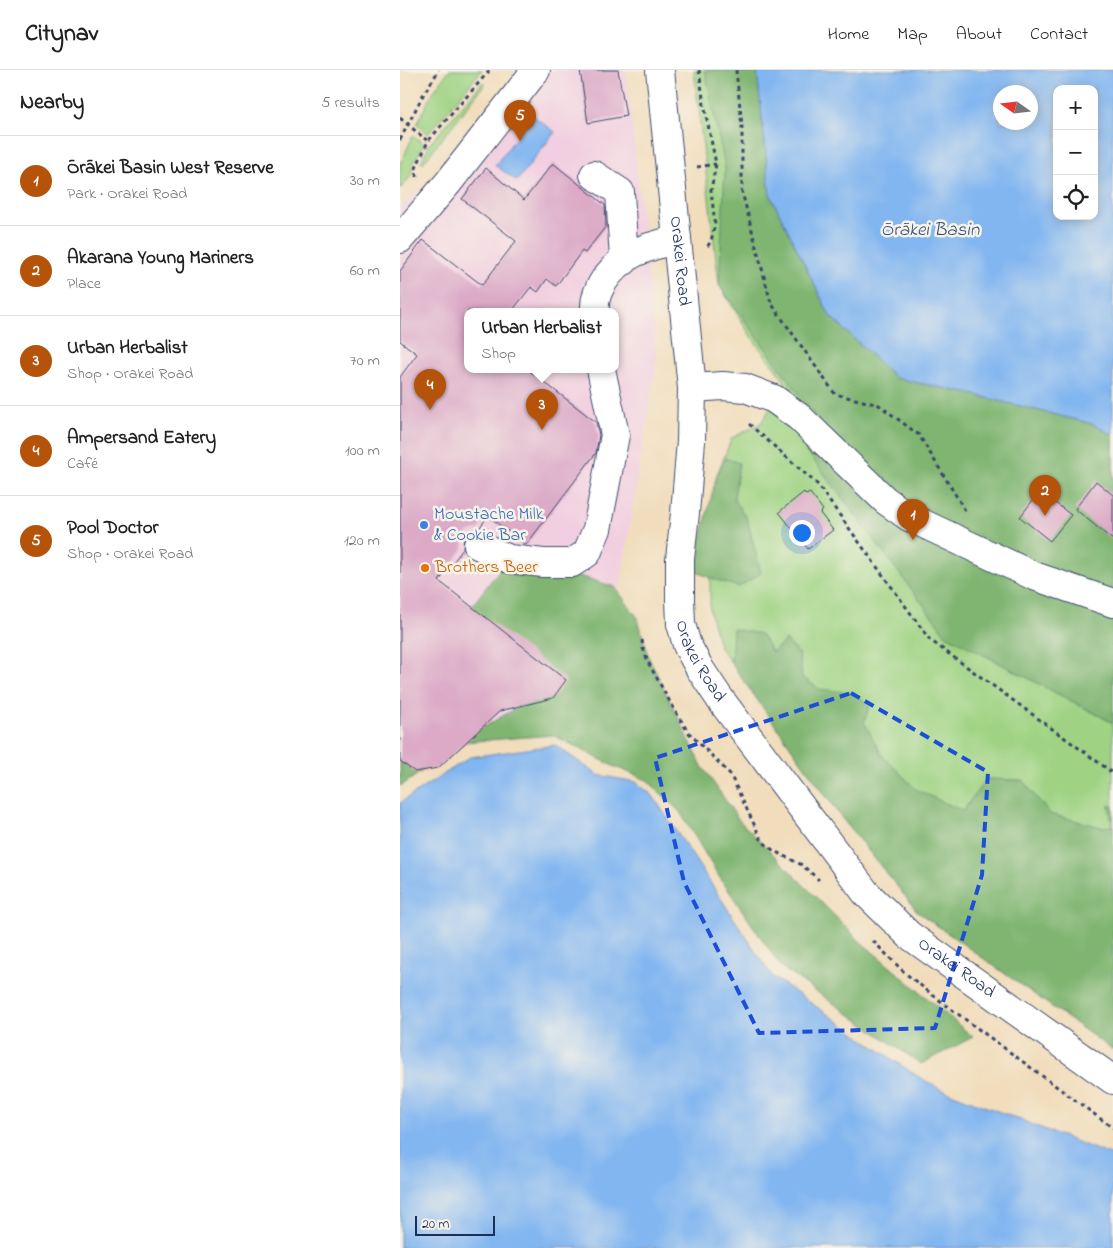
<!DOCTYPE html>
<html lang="en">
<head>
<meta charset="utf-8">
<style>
	body { margin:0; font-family:"Indie Flower",sans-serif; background:#f2f2f2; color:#222 }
	.controls { position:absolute; right:15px; top:15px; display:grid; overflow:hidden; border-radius:10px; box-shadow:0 2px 12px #0003 }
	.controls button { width:45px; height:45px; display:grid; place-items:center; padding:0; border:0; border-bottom:1px solid #e0e0e0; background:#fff; color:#222; font:25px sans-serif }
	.compass { position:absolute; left:593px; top:15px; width:45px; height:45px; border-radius:50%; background:#fff; box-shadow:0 2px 12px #0003; rotate:284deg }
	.scale { position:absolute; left:15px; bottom:12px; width:80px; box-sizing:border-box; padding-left:5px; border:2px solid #1b2f5e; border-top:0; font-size:14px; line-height:18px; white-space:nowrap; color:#1b2f5e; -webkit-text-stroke:4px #f7f3e8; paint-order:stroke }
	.you { position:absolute; left:401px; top:462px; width:18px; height:18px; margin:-12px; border:4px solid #fff; border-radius:50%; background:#1a73e8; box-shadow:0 0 0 8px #1a73e833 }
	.badge { display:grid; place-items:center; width:32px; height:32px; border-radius:50%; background:#b45309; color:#fff; font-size:16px; font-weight:700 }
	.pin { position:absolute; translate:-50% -41px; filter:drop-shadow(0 1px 2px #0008) }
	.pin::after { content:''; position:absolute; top:26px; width:18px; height:15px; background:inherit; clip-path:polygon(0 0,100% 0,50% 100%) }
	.popup { position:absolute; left:64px; top:238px; width:155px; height:65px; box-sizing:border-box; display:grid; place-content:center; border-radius:10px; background:#fff; filter:drop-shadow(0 1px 4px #0005); font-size:16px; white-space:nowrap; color:#767676 }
	.popup b { font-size:19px; color:#222 }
	.popup::after { content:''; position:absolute; left:50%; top:100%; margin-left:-10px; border:10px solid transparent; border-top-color:#fff }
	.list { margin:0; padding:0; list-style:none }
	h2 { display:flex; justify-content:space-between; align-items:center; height:65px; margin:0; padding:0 20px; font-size:21px }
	h2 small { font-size:16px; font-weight:400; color:#767676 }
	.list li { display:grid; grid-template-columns:32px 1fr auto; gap:15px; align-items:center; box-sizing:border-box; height:90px; padding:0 20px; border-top:1px solid #e0e0e0 }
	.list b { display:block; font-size:19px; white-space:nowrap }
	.list p { margin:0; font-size:16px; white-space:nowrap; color:#767676 }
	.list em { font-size:16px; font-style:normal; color:#767676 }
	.icon { flex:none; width:28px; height:28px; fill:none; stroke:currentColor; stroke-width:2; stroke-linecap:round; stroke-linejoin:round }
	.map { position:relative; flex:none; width:713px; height:1178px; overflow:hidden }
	header { display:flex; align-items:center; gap:30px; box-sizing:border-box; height:70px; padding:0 25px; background:#fff; border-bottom:1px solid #e0e0e0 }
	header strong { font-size:24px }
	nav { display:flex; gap:28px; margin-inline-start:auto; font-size:18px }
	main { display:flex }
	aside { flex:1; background:#fff }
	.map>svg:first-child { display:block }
	.built { fill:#f2cfe0; fill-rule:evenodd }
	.green { fill:#9fd383; stroke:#5d8170 }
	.forest { fill:#7fb571; stroke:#4d7268 }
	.water { fill:#82b6f0; stroke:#4e72a7; fill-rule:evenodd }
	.building { fill:#dcaac7 }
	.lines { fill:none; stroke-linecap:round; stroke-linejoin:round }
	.minor-casing { stroke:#3b496c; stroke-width:30 }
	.major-casing { stroke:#3b496c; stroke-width:30 }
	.path { stroke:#3b496c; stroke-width:3; stroke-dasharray:4 4; stroke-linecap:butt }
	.minor { stroke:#fff; stroke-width:28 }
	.major { stroke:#fff; stroke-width:28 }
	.path-bridge { stroke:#3b496c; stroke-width:3; stroke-dasharray:4 4; stroke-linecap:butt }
	.marked { fill:none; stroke:#1d4ed8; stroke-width:4; stroke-dasharray:10 6; stroke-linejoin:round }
	.shop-dot { fill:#3f7fe0; stroke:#f7f3e8; stroke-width:2 }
	.food-dot { fill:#e8710a; stroke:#f7f3e8; stroke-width:2 }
	.labels { text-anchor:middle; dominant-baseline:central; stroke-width:5; stroke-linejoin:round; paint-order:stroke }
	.street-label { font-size:18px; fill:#1b2f5e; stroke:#f7f3e8 }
	.shop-label { font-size:18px; fill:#366cbe; stroke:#f7f3e8; text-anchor:start }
	.food-label { font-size:18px; fill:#c56008; stroke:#f7f3e8; text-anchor:start }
	.water-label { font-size:19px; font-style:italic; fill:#355182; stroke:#f7f3e8 }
</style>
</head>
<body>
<header>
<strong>Citynav</strong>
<nav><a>Home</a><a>Map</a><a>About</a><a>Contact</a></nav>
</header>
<main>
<aside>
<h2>Nearby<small>5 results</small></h2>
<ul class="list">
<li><span class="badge">1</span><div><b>Ōrākei Basin West Reserve</b><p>Park · Orakei Road</p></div><em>30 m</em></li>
<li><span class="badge">2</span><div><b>Akarana Young Mariners</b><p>Place</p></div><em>60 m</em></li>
<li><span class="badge">3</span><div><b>Urban Herbalist</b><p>Shop · Orakei Road</p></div><em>70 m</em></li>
<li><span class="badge">4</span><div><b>Ampersand Eatery</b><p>Café</p></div><em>100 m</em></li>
<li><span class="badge">5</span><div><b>Pool Doctor</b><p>Shop · Orakei Road</p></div><em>120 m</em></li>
</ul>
</aside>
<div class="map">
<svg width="713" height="1178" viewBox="0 0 713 1178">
	<rect width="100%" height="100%" fill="#f7f3e8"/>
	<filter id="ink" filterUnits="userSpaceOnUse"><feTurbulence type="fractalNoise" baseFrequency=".02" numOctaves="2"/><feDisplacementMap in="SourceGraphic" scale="10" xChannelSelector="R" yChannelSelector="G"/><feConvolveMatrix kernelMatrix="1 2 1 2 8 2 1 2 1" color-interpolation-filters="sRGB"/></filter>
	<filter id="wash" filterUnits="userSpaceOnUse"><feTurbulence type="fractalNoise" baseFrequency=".0096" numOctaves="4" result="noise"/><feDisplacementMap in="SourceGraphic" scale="20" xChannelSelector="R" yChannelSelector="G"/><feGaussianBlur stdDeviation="1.12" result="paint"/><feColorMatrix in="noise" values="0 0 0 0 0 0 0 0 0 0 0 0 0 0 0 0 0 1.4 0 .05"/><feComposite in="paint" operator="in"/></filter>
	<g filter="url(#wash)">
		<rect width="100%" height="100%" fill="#f1ddbc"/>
		<!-- built -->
		<path class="built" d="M151 0H226L257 287 216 543 177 609 17 688 0 691V138ZM68 241H216V299H68Z"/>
		<!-- green -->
		<path class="green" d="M49 0H82L28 64 17 54 30 27Z
			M294 0H357L370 124 430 246 713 365V980L518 842 441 747 319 576 310 541V499L317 404 332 368 361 353 386 313 352 268 319 215Z
			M83 12 85 14 23 93 21 92 29 75Z
			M13 65 24 74 13 94 11 106 0 119V91H2Z"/>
		<!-- forest -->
		<path class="forest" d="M305 0H357L370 124 430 246 496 308 571 324 693 354 713 365V653L546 565 409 384 423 357 319 215 325 98Z
			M326 388 339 393 334 429 347 449 361 503 339 517 310 508 293 500 317 404Z
			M100 499H156L215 517 238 548 248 586 302 696 339 750 461 872 573 967 521 994 381 897 318 805 280 742 247 710 213 696 153 665 63 672 4 714 0 716V688L17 697 148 619 68 541Z
			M333 559 361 564 372 582 386 570 399 584 402 607 419 619 453 623 470 635 464 652 482 685 517 720 563 741 586 709 622 710 650 744 701 757 712 756 709 735 713 737V980L518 842 441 747 331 593Z"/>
		<!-- water -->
		<path class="water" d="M357 0H713V365L693 354 571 324 496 308 430 246 370 124ZM657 19H694V146H657ZM630 22V52H600V22Z
			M133 46 155 62 117 111 95 95Z
			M155 675 198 705 236 712 253 726 372 906 511 1002 538 1018 713 1086V1178H0V733L70 687Z"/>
		<g id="blocks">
			<!-- building -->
			<path class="building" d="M180 0H218L226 46 188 53Z
				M153 93 205 135 206 156 185 183 182 181 156 216 147 209 138 222 131 217 112 241H68V299H127L196 352 199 365 196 383 126 475 88 446 78 460 69 462 64 468 63 479 39 511 166 610 153 628 100 641 38 698 15 702 0 691V307L17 284 0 271V201L23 170 82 215 116 171 62 129 86 98 124 130Z
				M696 411 713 425V470L675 439Z
				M640 421 671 445 650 471 620 447Z
				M404 422 406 425 410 423 423 440 420 443 433 460 408 479 379 442Z"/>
		</g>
	</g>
	<g filter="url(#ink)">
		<use href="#blocks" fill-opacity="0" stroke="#3b496c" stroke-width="1"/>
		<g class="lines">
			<defs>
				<path id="minor" d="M194 105 220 122 224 191
					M0 169 48 113 136 0
					M195 241C193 219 211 198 229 186 243 177 261 174 277 169
					M292 318 323 316 345 318 374 329 399 347 485 430 509 447 634 506 713 533
					M78 475 109 489 143 493H172L187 483 197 459 215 365 201 299"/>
				<g id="major">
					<path id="s1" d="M260 0 292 318 291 371 285 443 280 489V529L281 554 287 575 300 599 320 629 466 823 509 865 713 1010"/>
				</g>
			</defs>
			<!-- minor casing -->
			<use href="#minor" class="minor-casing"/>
			<!-- major casing -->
			<use href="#major" class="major-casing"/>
			<!-- path -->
			<path class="path" d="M299 0 304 35 316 94 311 120 315 154 311 171 306 179
				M336 0 342 56V122L371 233 435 324 479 335 519 365 566 442
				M24 68 28 71
				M0 70 23 25 39 0
				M297 97 316 94
				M17 107 16 98 28 71 89 1 93 0
				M349 354 417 414 530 570 713 703
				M242 570 243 578 248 592 270 632 288 662 330 704 362 771 374 781 402 795 419 810
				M473 871 505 903 543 933 713 1058"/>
			<!-- minor -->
			<use href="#minor" class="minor"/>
			<!-- major -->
			<use href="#major" class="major"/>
			<!-- path-bridge -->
			<path class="path-bridge" d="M0 48 24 68"/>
		</g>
	</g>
	<!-- marked area -->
	<path class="marked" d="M451 623 588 702 582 805 535 958 359 963 284 812 255 688Z"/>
	<!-- markers -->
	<circle class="shop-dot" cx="24" cy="455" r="5"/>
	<circle class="food-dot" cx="25" cy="498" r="5"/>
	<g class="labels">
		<!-- street labels -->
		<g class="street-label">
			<text stroke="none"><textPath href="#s1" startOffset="192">Orakei Road</textPath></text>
			<text stroke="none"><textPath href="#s1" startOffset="598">Orakei Road</textPath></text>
			<text stroke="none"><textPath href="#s1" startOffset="1002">Orakei Road</textPath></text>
		</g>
		<!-- shop labels -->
		<g class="shop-label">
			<text x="34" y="445">Moustache Milk<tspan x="34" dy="21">&amp; Cookie Bar</tspan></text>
		</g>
		<!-- food labels -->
		<g class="food-label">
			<text x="35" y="498">Brothers Beer</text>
		</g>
		<!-- water labels -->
		<g class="water-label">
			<text x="530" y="160">Ōrākei Basin</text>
		</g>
	</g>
</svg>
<div class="controls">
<button>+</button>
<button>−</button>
<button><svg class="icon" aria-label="locate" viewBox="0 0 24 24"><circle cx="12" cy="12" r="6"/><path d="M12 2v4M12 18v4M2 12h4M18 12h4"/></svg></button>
</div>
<svg class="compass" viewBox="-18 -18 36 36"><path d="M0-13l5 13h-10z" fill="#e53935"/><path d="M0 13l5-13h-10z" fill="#767676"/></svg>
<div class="scale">20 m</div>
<div class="you"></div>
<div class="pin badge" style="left:513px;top:470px">1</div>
<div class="pin badge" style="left:645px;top:446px">2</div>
<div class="pin badge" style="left:142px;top:360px">3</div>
<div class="popup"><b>Urban Herbalist</b>Shop</div>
<div class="pin badge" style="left:30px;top:340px">4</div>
<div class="pin badge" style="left:120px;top:71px">5</div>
</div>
</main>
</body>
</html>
